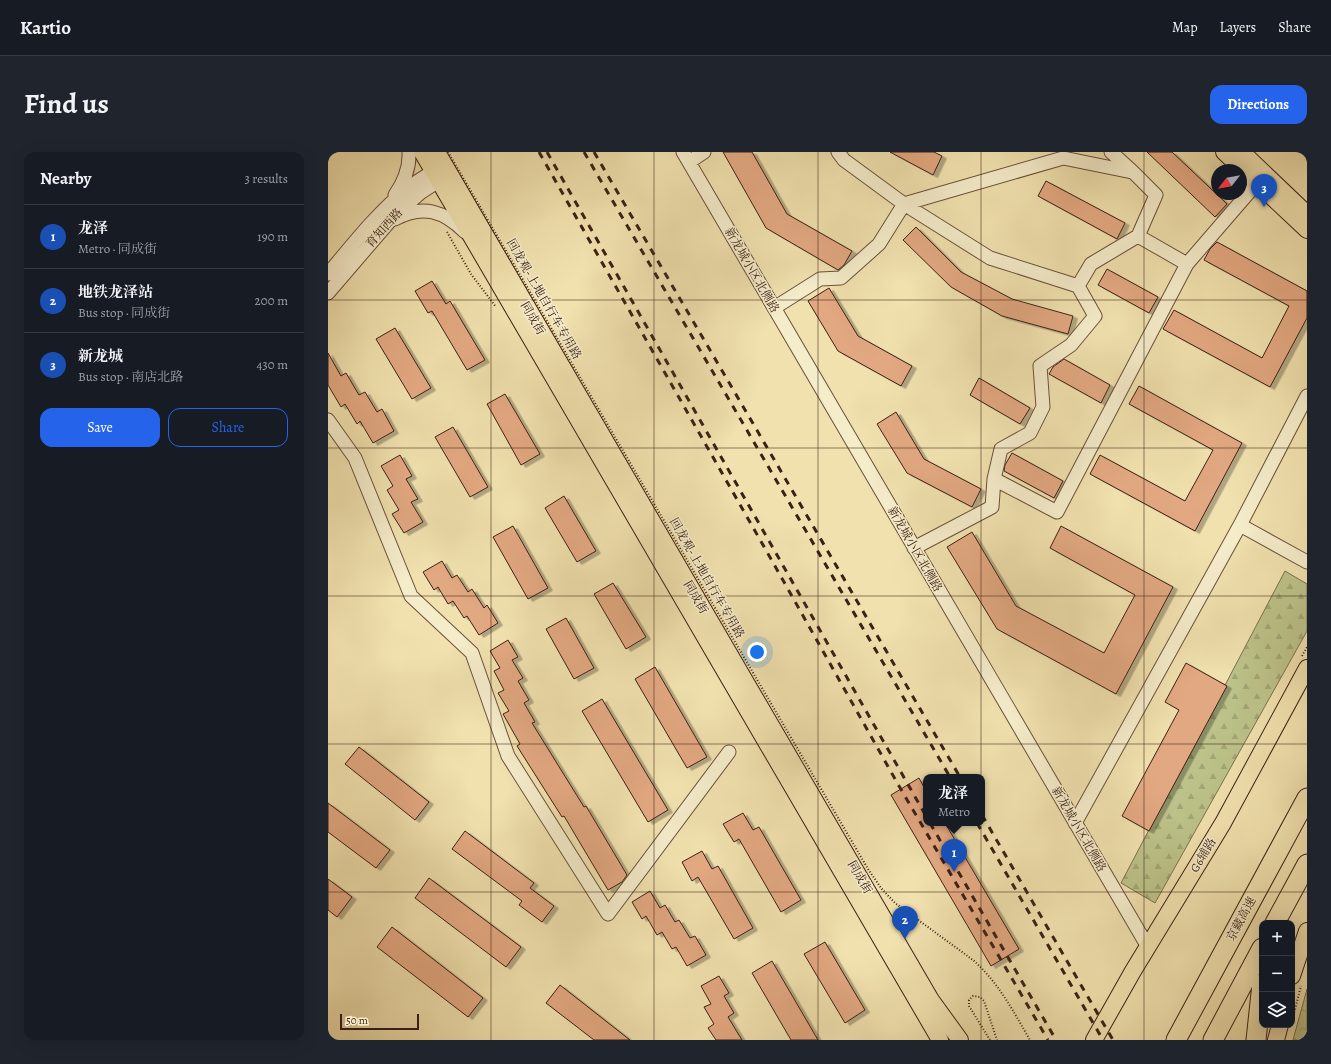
<!DOCTYPE html>
<html lang="en">
<head>
<meta charset="utf-8">
<style>
	body { margin:0; font-family:Alegreya,"Noto Serif SC",serif; background:#20242c; color:#f1f3f6 }
	.controls { position:absolute; right:12px; bottom:12px; display:grid; overflow:hidden; border-radius:8px; box-shadow:0 4px 16px #0002 }
	.controls button { width:36px; height:36px; display:grid; place-items:center; padding:0; border:0; border-bottom:1px solid #363941; background:#171b24; color:#f1f3f6; font:20px sans-serif }
	.compass { position:absolute; left:883px; top:12px; width:36px; height:36px; border-radius:50%; background:#171b24; box-shadow:0 4px 16px #0002; rotate:239deg }
	.scale { position:absolute; left:12px; bottom:10px; width:79px; box-sizing:border-box; padding-left:4px; border:2px solid #3d2015; border-top:0; font-size:11px; line-height:14px; white-space:nowrap; color:#3d2015; -webkit-text-stroke:3px #f5ecca; paint-order:stroke }
	.you { position:absolute; left:429px; top:500px; width:14px; height:14px; margin:-10px; border:3px solid #fff; border-radius:50%; background:#1a73e8; box-shadow:0 0 0 6px #1a73e833 }
	.badge { display:grid; place-items:center; width:26px; height:26px; border-radius:50%; background:#2563eb; color:#fff; font-size:13px; font-weight:700 }
	.pin { position:absolute; translate:-50% -33px; filter:drop-shadow(0 1px 2px #0008) }
	.pin::after { content:''; position:absolute; top:21px; width:14px; height:12px; background:inherit; clip-path:polygon(0 0,100% 0,50% 100%) }
	.popup { position:absolute; left:595px; top:622px; width:62px; height:52px; box-sizing:border-box; display:grid; place-content:center; border-radius:8px; background:#171b24; filter:drop-shadow(0 1px 3px #0005); font-size:13px; white-space:nowrap; color:#9ea1a6 }
	.popup b { font-size:15px; color:#f1f3f6 }
	.popup::after { content:''; position:absolute; left:50%; top:100%; margin-left:-8px; border:8px solid transparent; border-top-color:#171b24 }
	.list { margin:0; padding:0; list-style:none }
	h2 { display:flex; justify-content:space-between; align-items:center; height:52px; margin:0; padding:0 16px; font-size:17px }
	h2 small { font-size:13px; font-weight:400; color:#9ea1a6 }
	.list li { display:grid; grid-template-columns:26px 1fr auto; gap:12px; align-items:center; box-sizing:border-box; height:64px; padding:0 16px; border-top:1px solid #363941 }
	.list b { display:block; font-size:15px; white-space:nowrap }
	.list p { margin:0; font-size:13px; white-space:nowrap; color:#9ea1a6 }
	.list em { font-size:13px; font-style:normal; color:#9ea1a6 }
	.actions { display:flex; gap:8px; padding:12px 16px }
	.actions a { flex:1; padding:9px 0; border:1px solid #2563eb; border-radius:12px; text-align:center; font-size:14px; color:#2563eb }
	.actions .main { background:#2563eb; color:#fff }
	.icon { flex:none; width:22px; height:22px; fill:none; stroke:currentColor; stroke-width:2; stroke-linecap:round; stroke-linejoin:round }
	.map { position:relative; flex:none; width:979px; height:888px; overflow:hidden; border-radius:12px }
	header { display:flex; align-items:center; gap:24px; box-sizing:border-box; height:56px; padding:0 20px; background:#171b24; border-bottom:1px solid #363941 }
	header strong { font-size:19px }
	nav { display:flex; gap:22px; margin-inline-start:auto; font-size:14px }
	.intro { display:flex; align-items:center; justify-content:space-between; box-sizing:border-box; height:96px; padding:0 24px }
	h1 { margin:0; font-size:28px }
	.button { padding:10px 18px; border-radius:12px; background:#2563eb; color:#fff; font-size:14px; font-weight:700 }
	main { display:flex; gap:24px; padding:0 24px }
	aside { flex:1; background:#171b24; border-radius:12px; box-shadow:0 4px 16px #0002 }
	.map>svg:first-child { display:block }
	.forest { fill:url(#forest-firs); stroke:#7c714f }
	.park { fill:url(#park-crowns); stroke:#7c714f }
	.building { fill:#e2a881; stroke:#3d2015; filter:url(#shadow) }
	.lines { fill:none; stroke-linecap:round; stroke-linejoin:round }
	.minor-casing { stroke:#6a503b; stroke-width:15 }
	.major-casing { stroke:#3d2015; stroke-width:18 }
	.highway-casing { stroke:#3d2015; stroke-width:21 }
	.path { stroke:#3d2015; stroke-width:2; stroke-dasharray:1 2; stroke-linecap:butt }
	.minor { stroke:#f5ecca; stroke-width:13 }
	.major { stroke:#f0e1ae; stroke-width:16 }
	.highway { stroke:#f0e1ae; stroke-width:19 }
	.rail { stroke:#3d2015; stroke-width:3; stroke-dasharray:7 7; stroke-linecap:butt }
	.path-bridge { stroke:#3d2015; stroke-width:2; stroke-dasharray:1 2; stroke-linecap:butt }
	.grid { fill:none; stroke:#3d2015; stroke-width:1; stroke-opacity:0.55 }
	.labels { text-anchor:middle; dominant-baseline:central; stroke-width:3; stroke-linejoin:round; paint-order:stroke }
	.street-label { font-size:12px; fill:#3d2015; stroke:#f5ecca }
</style>
</head>
<body>
<header>
<strong>Kartio</strong>
<nav><a>Map</a><a>Layers</a><a>Share</a></nav>
</header>
<div class="intro"><h1>Find us</h1><a class="button">Directions</a></div>
<main>
<aside>
<h2>Nearby<small>3 results</small></h2>
<ul class="list">
<li><span class="badge" style="background:#1a4fb4">1</span><div><b>龙泽</b><p>Metro · 同成街</p></div><em>190 m</em></li>
<li><span class="badge" style="background:#1a4fb4">2</span><div><b>地铁龙泽站</b><p>Bus stop · 同成街</p></div><em>200 m</em></li>
<li><span class="badge" style="background:#1a4fb4">3</span><div><b>新龙城</b><p>Bus stop · 南店北路</p></div><em>430 m</em></li>
</ul>
<div class="actions"><a class="main">Save</a><a>Share</a></div>
</aside>
<div class="map">
<svg width="979" height="888" viewBox="0 0 979 888">
	<defs>
		<pattern id="forest-firs" width="22" height="20" patternUnits="userSpaceOnUse"><rect width="22" height="20" fill="#bcc289"/><path d="M5 1l3.5 6h-7zM16 11l3.5 6h-7z" fill="#a2a675"/></pattern>
		<pattern id="park-crowns" width="20" height="18" patternUnits="userSpaceOnUse"><rect width="20" height="18" fill="#bcc289"/><path d="M2 6a3 3 0 1 1 6 0M12 15a3 3 0 1 1 6 0" fill="none" stroke="#a2a675"/></pattern>
		<filter id="shadow"><feDropShadow dx="4.5" dy="2.5" stdDeviation="0" flood-color="#0004"/></filter>
	</defs>
	<rect width="100%" height="100%" fill="#f0e1ae"/>
	<filter id="stains"><feTurbulence type="fractalNoise" baseFrequency=".005" numOctaves="4"/><feColorMatrix values="0 0 0 0 .2 0 0 0 0 .09 0 0 0 0 .02 0 0 0 .5 -.17"/></filter>
	<radialGradient id="worn" r=".72"><stop offset=".6" stop-color="#630" stop-opacity="0"/><stop offset="1" stop-color="#630" stop-opacity=".3"/></radialGradient>
	<!-- forest -->
	<path class="forest" d="M957 419 979 432V479L827 751 793 731Z"/>
	<!-- park -->
	<path class="park" d="M979 837V888H965Z"/>
	<!-- building -->
	<path class="building" d="M395 0H424L459 62 524 99 516 113 510 118 438 76Z
		M562 0H606L614 4 605 23Z
		M819 0H844L899 52 887 65Z
		M718 29 797 71 789 87 710 44Z
		M588 75 633 120 684 147 745 164 740 182 674 164 623 135 575 88Z
		M889 90 979 139V166L942 235 835 177 846 158 934 206 961 154 876 108 882 97Z
		M779 117 830 145 821 161 770 133Z
		M104 129 118 152 122 149 157 208 139 218 104 159 100 161 87 139Z
		M501 136 530 184 584 214 573 234 510 199 480 149Z
		M67 176 103 236 84 247 48 187Z
		M0 201 13 224 18 221 31 243 37 240 49 260 54 257 66 279 45 291 32 269 29 272 17 252 13 255 0 233Z
		M736 207 782 233 773 251 721 222 725 215Z
		M651 226 702 256 692 272 642 243Z
		M811 234 914 291 867 379 762 322 772 303 857 349 885 298 801 252Z
		M177 242 212 302 193 313 159 252Z
		M568 260 596 307 653 337 644 355 579 321 549 272Z
		M125 275 160 335 142 345 107 285Z
		M684 301 735 329 726 346 676 319 677 313Z
		M72 303 84 324 78 327 90 347 83 350 95 370 76 381 64 362 71 358 59 338 65 334 53 314Z
		M236 344 268 399 249 410 217 356Z
		M185 374 220 436 200 447 165 385Z
		M733 374 845 435 788 542 669 477 619 395 644 380 688 454 776 501 807 443 722 396Z
		M114 409 124 426 129 423 140 440 144 437 156 456 159 453 170 471 151 483 139 464 136 466 125 449 120 452 110 435 106 438 95 420Z
		M285 431 318 485 298 497 266 442Z
		M238 466 266 516 246 527 218 477Z
		M180 488 190 505 184 508 195 526 190 529 201 548 196 551 207 570 204 571 256 655 258 654 299 723 294 730 280 738 236 664 234 665 189 594 192 592 175 562 181 559 170 541 176 538 166 519 172 516 162 499Z
		M858 511 899 534 821 679 794 664 851 558 837 550Z
		M327 515 379 605 359 616 307 527Z
		M274 547 340 658 320 670 254 559Z
		M31 595 101 650 87 668 17 612Z
		M591 626 598 639V671H617L691 797 663 814 563 643Z
		M0 651 62 698 48 716 0 680Z
		M415 661 425 678 431 675 473 748 453 760 411 687 406 690 395 672Z
		M137 679 206 731 202 736 226 754 214 770 191 753 194 749 124 697Z
		M374 699 384 717 390 714 425 776 406 787 370 725 364 729 354 710Z
		M101 726 193 795 178 815 87 746Z
		M0 727 24 745 9 765 0 758Z
		M322 739 332 756 337 753 347 770 351 768 362 786 367 784 378 803 359 814 348 795 344 797 334 780 329 783 318 764 314 767 304 750Z
		M64 775 155 846 140 865 49 795Z
		M497 790 537 858 517 871 476 802Z
		M444 809 490 888H463L424 821Z
		M391 824 401 841 396 844 406 861 400 865 414 888H388L380 876 386 872 376 855 383 852 373 834Z
		M232 833 302 888H266L218 851Z"/>
	<g class="lines">
		<defs>
			<path id="minor" d="M355 0 820 795
				M510 0 516 8 576 52 735 6 804 20
				M783 0 805 20 828 43 810 84 763 112 750 134 767 164 743 193 712 214 715 255 702 281 673 297 666 327 729 360 859 112 810 84
				M361 10 376 0
				M67 43C76 30 82 16 81 0
				M67 67C95 52 116 59 137 80
				M859 112 935 24
				M0 122C25 92 49 61 79 37 90 28 101 22 113 15
				M0 141 67 63 92 41 118 24
				M446 156 492 127 513 126 551 92 576 52 662 106 750 134
				M0 268 27 306 83 444 144 501 180 604 280 762 401 600
				M912 373 979 410
				M586 396 664 355 666 327
				M747 671 912 373 979 244"/>
			<path id="major" d="M94 0 612 888
				M109 0 603 848 632 888
				M896 0 979 78
				M914 0 979 62
				M964 824 979 779
				M766 888 805 819 895 671 979 516
				M948 888 952 873"/>
			<path id="highway" d="M947 771 979 712
				M848 888 979 646
				M885 888 934 796
				M928 888 934 832"/>
		</defs>
		<!-- minor casing -->
		<use href="#minor" class="minor-casing"/>
		<!-- major casing -->
		<use href="#major" class="major-casing"/>
		<!-- highway casing -->
		<use href="#highway" class="highway-casing"/>
		<!-- path -->
		<path class="path" d="M119 80 143 122 168 155
			M974 504 979 495
			M964 869 973 834
			M662 888 641 854V848L645 844 652 845 656 849 669 888"/>
		<!-- minor -->
		<use href="#minor" class="minor"/>
		<!-- major -->
		<use href="#major" class="major"/>
		<!-- highway -->
		<use href="#highway" class="highway"/>
		<!-- rail -->
		<path class="rail" d="M211 0 443 407 571 634 720 888
			M219 0 598 664
			M256 0 622 625
			M266 0 632 625
			M654 663 785 888
			M602 671 728 888
			M649 671 775 888"/>
		<!-- path-bridge -->
		<path class="path-bridge" d="M120 0 540 717 553 736 567 751 645 808C671 831 685 859 702 888"/>
	</g>
	<!-- grid -->
	<path class="grid" d="M163 0V888M326 0V888M490 0V888M653 0V888M816 0V888M0 148H979M0 296H979M0 444H979M0 592H979M0 740H979"/>
	<g class="labels">
		<!-- street labels -->
		<g class="street-label">
			<text transform="translate(56 76) rotate(-48)">育知西路</text>
			<text transform="translate(424 118) rotate(60)">新龙城小区北侧路</text>
			<text transform="translate(216 147) rotate(60)">回龙观-上地自行车专用路</text>
			<text transform="translate(205 166) rotate(60)">同成街</text>
			<text transform="translate(587 397) rotate(60)">新龙城小区北侧路</text>
			<text transform="translate(379 426) rotate(60)">回龙观-上地自行车专用路</text>
			<text transform="translate(368 445) rotate(60)">同成街</text>
			<text transform="translate(751 677) rotate(60)">新龙城小区北侧路</text>
			<text transform="translate(875 703) rotate(-59)">G6辅路</text>
			<text transform="translate(532 725) rotate(60)">同成街</text>
			<text transform="translate(913 767) rotate(-62)">京藏高速</text>
		</g>
	</g>
	<rect width="100%" height="100%" filter="url(#stains)"/>
	<rect width="100%" height="100%" fill="url(#worn)"/>
</svg>
<div class="controls">
<button>+</button>
<button>−</button>
<button><svg class="icon" aria-label="layers" viewBox="0 0 24 24"><path d="M12 4l9 5-9 5-9-5zM3 14l9 5 9-5"/></svg></button>
</div>
<svg class="compass" viewBox="-18 -18 36 36"><path d="M0-13l5 13h-10z" fill="#e53935"/><path d="M0 13l5-13h-10z" fill="#9ea1a6"/></svg>
<div class="scale">50 m</div>
<div class="you"></div>
<div class="pin badge" style="left:626px;top:720px;background:#1a4fb4">1</div>
<div class="popup"><b>龙泽</b>Metro</div>
<div class="pin badge" style="left:577px;top:787px;background:#1a4fb4">2</div>
<div class="pin badge" style="left:936px;top:55px;background:#1a4fb4">3</div>
</div>
</main>
</body>
</html>
